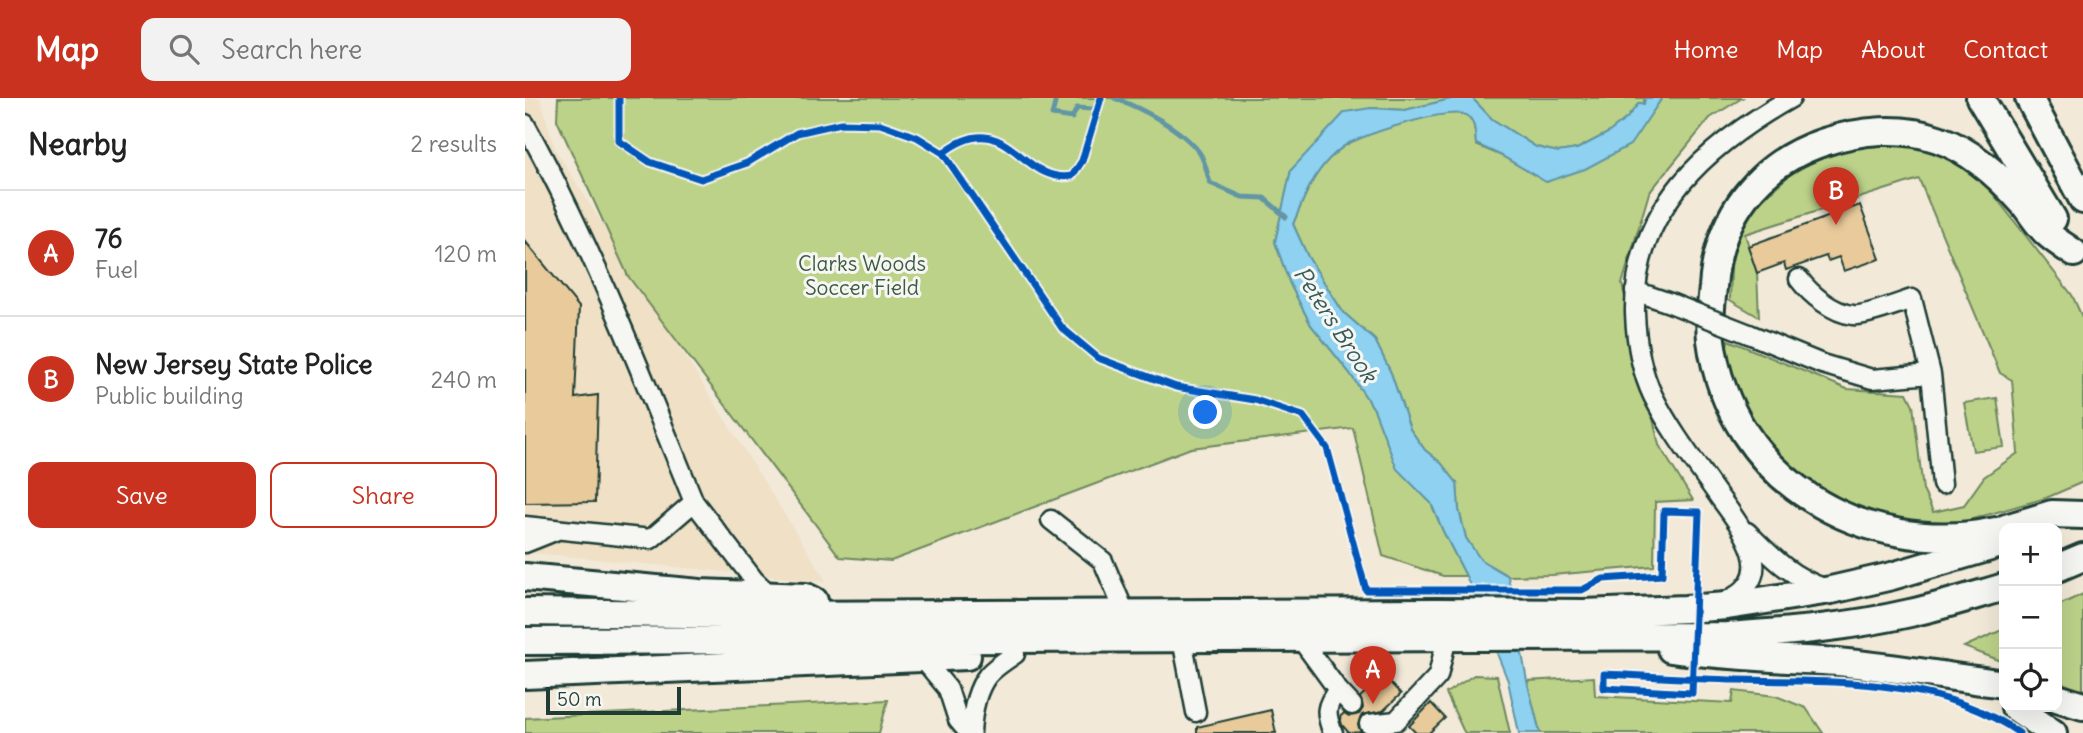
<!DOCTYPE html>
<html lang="en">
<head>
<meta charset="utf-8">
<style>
	body { margin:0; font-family:Delius,sans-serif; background:#f2f2f2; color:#222 }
	.controls { position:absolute; right:21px; bottom:21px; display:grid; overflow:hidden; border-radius:14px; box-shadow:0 7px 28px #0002 }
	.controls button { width:63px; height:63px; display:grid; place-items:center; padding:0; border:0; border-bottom:2px solid #e0e0e0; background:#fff; color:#222; font:35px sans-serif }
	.scale { position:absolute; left:21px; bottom:18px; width:135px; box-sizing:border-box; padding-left:7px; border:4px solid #1f3d34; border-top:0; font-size:19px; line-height:24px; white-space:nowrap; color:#1f3d34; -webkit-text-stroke:5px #f6f6f2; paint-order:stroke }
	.you { position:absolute; left:681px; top:315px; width:24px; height:24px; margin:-18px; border:5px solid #fff; border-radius:50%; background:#1a73e8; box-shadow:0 0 0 10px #1a73e833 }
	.badge { display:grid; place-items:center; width:46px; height:46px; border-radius:50%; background:#c8321e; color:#fff; font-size:23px; font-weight:700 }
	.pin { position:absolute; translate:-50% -58px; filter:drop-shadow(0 2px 4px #0008) }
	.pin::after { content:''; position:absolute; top:37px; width:24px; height:21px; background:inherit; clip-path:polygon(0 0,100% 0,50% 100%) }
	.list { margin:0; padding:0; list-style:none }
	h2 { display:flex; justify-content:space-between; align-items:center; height:91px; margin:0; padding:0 28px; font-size:30px }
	h2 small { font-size:23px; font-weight:400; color:#767676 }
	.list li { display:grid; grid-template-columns:46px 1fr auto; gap:21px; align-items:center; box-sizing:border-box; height:126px; padding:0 28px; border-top:2px solid #e0e0e0 }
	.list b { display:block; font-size:26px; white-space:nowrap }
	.list p { margin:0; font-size:23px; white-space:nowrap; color:#767676 }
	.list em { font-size:23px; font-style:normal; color:#767676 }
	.actions { display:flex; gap:14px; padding:21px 28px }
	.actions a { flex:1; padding:16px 0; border:2px solid #c8321e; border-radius:14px; text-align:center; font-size:24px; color:#c8321e }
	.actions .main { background:#c8321e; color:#fff }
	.icon { flex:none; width:38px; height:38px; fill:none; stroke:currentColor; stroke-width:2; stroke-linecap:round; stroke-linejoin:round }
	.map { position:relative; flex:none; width:1558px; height:635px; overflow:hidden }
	header { display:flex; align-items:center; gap:42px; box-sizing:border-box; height:98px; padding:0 35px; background:#c8321e; color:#fff }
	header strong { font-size:33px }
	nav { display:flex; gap:38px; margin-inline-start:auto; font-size:24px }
	.search { width:490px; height:63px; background:#f2f2f2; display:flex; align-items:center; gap:18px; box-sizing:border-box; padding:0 24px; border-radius:14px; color:#767676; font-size:26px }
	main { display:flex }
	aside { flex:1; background:#fff }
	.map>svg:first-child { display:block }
	.built { fill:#efe0c6 }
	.green { fill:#bcd289; stroke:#6e885e; stroke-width:2 }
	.water { fill:#8ed1f0; stroke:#6296a5; stroke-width:2 }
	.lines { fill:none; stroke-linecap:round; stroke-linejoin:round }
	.stream { stroke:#6296a5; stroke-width:5 }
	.building { fill:#e8ca9b; stroke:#1f3d34; stroke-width:2 }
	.minor-casing { stroke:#1f3d34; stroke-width:23 }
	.highway-casing { stroke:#1f3d34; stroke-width:32 }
	.minor { stroke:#f6f6f2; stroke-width:18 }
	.highway { stroke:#f6f6f2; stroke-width:26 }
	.minor-bridge-casing { stroke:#1f3d34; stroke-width:23; stroke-linecap:butt }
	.minor-bridge { stroke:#f6f6f2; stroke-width:18 }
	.cycleway-casing { stroke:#f6f6f2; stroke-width:11 }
	.cycleway { stroke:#0057b8; stroke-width:7 }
	.labels { text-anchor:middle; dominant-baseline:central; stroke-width:6; stroke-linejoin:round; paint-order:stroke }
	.park-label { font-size:21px; fill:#3e5b45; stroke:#f6f6f2 }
	.water-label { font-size:23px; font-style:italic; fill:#355b5a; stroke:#f6f6f2 }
</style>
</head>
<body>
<header>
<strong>Map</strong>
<div class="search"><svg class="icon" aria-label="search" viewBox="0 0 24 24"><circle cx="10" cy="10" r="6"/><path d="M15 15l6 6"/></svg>Search here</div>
<nav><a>Home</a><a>Map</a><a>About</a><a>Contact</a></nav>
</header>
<main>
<aside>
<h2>Nearby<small>2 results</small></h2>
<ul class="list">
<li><span class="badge">A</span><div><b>76</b><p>Fuel</p></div><em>120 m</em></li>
<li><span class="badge">B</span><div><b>New Jersey State Police</b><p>Public building</p></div><em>240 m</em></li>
</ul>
<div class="actions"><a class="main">Save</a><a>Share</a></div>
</aside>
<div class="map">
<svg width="1558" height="635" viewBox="0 0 1558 635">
	<rect width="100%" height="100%" fill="#f2e9d8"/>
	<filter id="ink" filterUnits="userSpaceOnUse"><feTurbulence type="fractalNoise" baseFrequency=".0143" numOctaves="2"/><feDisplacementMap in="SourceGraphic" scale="14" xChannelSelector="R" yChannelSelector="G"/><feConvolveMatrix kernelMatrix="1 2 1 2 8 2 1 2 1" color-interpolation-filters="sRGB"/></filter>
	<g filter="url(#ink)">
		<!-- built -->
		<path class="built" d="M0 0H15L30 51 302 484 0 454Z"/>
		<!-- green -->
		<path class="green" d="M33 0H930L880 12 846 10 780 58 766 72 750 144 765 186 786 227 824 274 849 311 872 370 906 405 918 433 941 478H918L858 458 828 330 666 350 366 463 315 459 103 178 32 22Z
			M947 0H1120L1118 6 1114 5 1102 20 1083 35 1052 51 1033 54 1011 49 967 21Z
			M1137 0H1217L1185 20 1124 95 1097 186 1134 347 1168 402 1130 404 1129 468 1027 477 983 478 955 462 941 440 934 412 932 385 916 365 900 352 885 331 866 275 850 242 818 214 783 159 768 126C778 103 786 79 804 61 811 54 822 45 831 42 850 33 923 9 941 17 951 22 950 37 951 47L977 58 1022 84 1104 47Z
			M1326 47H1390L1442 68 1458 83 1547 197 1558 221V384L1521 400 1437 424H1378L1305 401 1267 372 1235 340 1200 263 1203 242 1322 291 1382 295 1388 307 1398 392 1408 414 1439 407 1459 379 1493 355 1487 282 1475 275 1394 81 1220 136 1232 175 1234 219 1205 202 1207 143 1216 121 1272 70Z
			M1472 300 1479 349 1448 353 1439 305Z
			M1558 496V593L1532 583V508Z
			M1479 531V564L1439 549Z
			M949 577 972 578 985 635H940L938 632 921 595Z
			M1069 579 1070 598 1207 605 1209 593 1251 598 1281 610 1298 635H1015L1002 583Z
			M363 602 354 635H0V620Z"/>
		<!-- water -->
		<path class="water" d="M930 0H947L967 21 1011 49 1033 54 1052 51 1083 35 1102 20 1114 5 1119 6 1120 0H1137L1105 47 1060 71 1021 84 977 58 951 46C950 37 951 22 941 17 923 9 850 34 831 42 822 45 811 54 805 60 786 79 778 103 768 126L783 159 818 214 850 242 866 275 885 331 900 352 916 365 932 385 934 412 941 440 956 462 983 478 1002 583 1015 635H994L983 583 941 478 918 433 906 405 872 371 849 311 824 274 786 227 765 186 750 144 766 72 820 14 846 10 880 12Z"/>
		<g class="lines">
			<!-- stream -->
			<path class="stream" d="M529 0 531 1 527 17 547 20 552 10 568 11 576 0
				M589 0C616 10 657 31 674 54 680 62 682 75 685 85L717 99 739 100 761 119"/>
		</g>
		<!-- building -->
		<path class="building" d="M1335 107 1355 161 1319 173 1314 159 1303 163 1301 158 1261 172 1259 165 1232 175 1223 148Z
			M0 143 54 209 50 300 73 297 70 404 0 405Z
			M859 578 876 596 858 613 837 617 833 627 836 634 824 635 817 627 815 619 819 615 824 618 834 616 838 610 835 599Z
			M906 605 920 620 904 635H891L884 628Z
			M746 612 751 635H672V629Z"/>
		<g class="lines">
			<defs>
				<path id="minor" d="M0 26C67 147 117 277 169 404L126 441 0 428
					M1274 181C1286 197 1308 215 1328 217 1338 219 1375 205 1387 201L1406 276
					M1110 193 1145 205
					M1224 236 1297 266 1347 281 1406 276 1417 386
					M169 404 229 482 246 498
					M526 422 578 463 600 515
					M1222 434C1248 460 1266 479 1301 491
					M0 445 30 433
					M1200 504C1221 494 1235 479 1227 454 1221 435 1207 416 1195 400 1172 367 1146 334 1128 298 1116 273 1111 242 1110 215 1108 111 1182 47 1266 0
					M775 540 813 592 827 607
					M657 541 671 614
					M398 561 423 591 433 622 444 635
					M844 626 871 623 913 578 922 539
					M446 635C447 616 451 592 463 577 470 569 481 562 490 556
					M808 635C800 615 800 608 813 592"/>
				<path id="highway" d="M1455 0 1528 121
					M1504 0 1558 102
					M1481 430 1527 416 1558 417
					M1471 433C1339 461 1204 381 1186 242 1184 224 1186 206 1188 189 1193 119 1232 66 1299 44 1335 32 1377 28 1413 41 1447 53 1474 78 1497 104 1506 114 1513 128 1524 137 1532 144 1541 149 1549 155
					M1532 470 1558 459
					M0 479 175 495 281 499 289 503
					M0 514 241 517 914 514 1059 515 1160 511 1202 508 1306 492 1367 478 1479 445
					M0 543 1203 538C1264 534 1325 529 1385 515 1417 508 1448 498 1479 489
					M1146 551C1201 559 1257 560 1313 564 1369 569 1424 579 1479 586
					M0 577 442 558
					M1532 600 1558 608
					M1490 609 1528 635"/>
			</defs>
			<!-- minor casing -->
			<use href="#minor" class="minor-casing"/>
			<!-- highway casing -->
			<use href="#highway" class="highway-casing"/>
			<!-- minor -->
			<use href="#minor" class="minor"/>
			<!-- highway -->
			<use href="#highway" class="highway"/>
			<defs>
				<path id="minor-bridge" d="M1145 205 1224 236"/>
			</defs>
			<!-- minor-bridge casing -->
			<use href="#minor-bridge" class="minor-bridge-casing"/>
			<!-- minor-bridge -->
			<use href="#minor-bridge" class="minor-bridge"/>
			<defs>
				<path id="cycleway" d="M94 0V43L125 64 176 81 222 65 272 35 316 25 355 26 392 39 418 55C482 5 495 87 547 78L557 63 576 0
					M418 55 537 230 573 260 651 289 730 302 778 318 802 350 841 492H1057L1078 481 1137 477 1139 413 1174 414 1167 595 1079 590V576C1123 578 1168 581 1213 582 1307 584 1414 579 1494 635"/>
			</defs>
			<!-- cycleway casing -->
			<use href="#cycleway" class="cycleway-casing"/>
			<!-- cycleway -->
			<use href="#cycleway" class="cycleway"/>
		</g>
	</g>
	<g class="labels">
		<!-- park labels -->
		<g class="park-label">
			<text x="337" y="165">Clarks Woods<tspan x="337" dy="24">Soccer Field</tspan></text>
		</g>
		<!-- water labels -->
		<g class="water-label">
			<text transform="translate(811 226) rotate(57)">Peters Brook</text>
		</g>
	</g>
</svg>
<div class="controls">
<button>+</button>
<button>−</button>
<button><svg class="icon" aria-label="locate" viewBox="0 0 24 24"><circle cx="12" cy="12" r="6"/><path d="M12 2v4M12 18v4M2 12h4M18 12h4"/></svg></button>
</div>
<div class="scale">50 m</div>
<div class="you"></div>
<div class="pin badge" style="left:848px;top:606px">A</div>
<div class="pin badge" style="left:1311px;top:127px">B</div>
</div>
</main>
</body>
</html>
